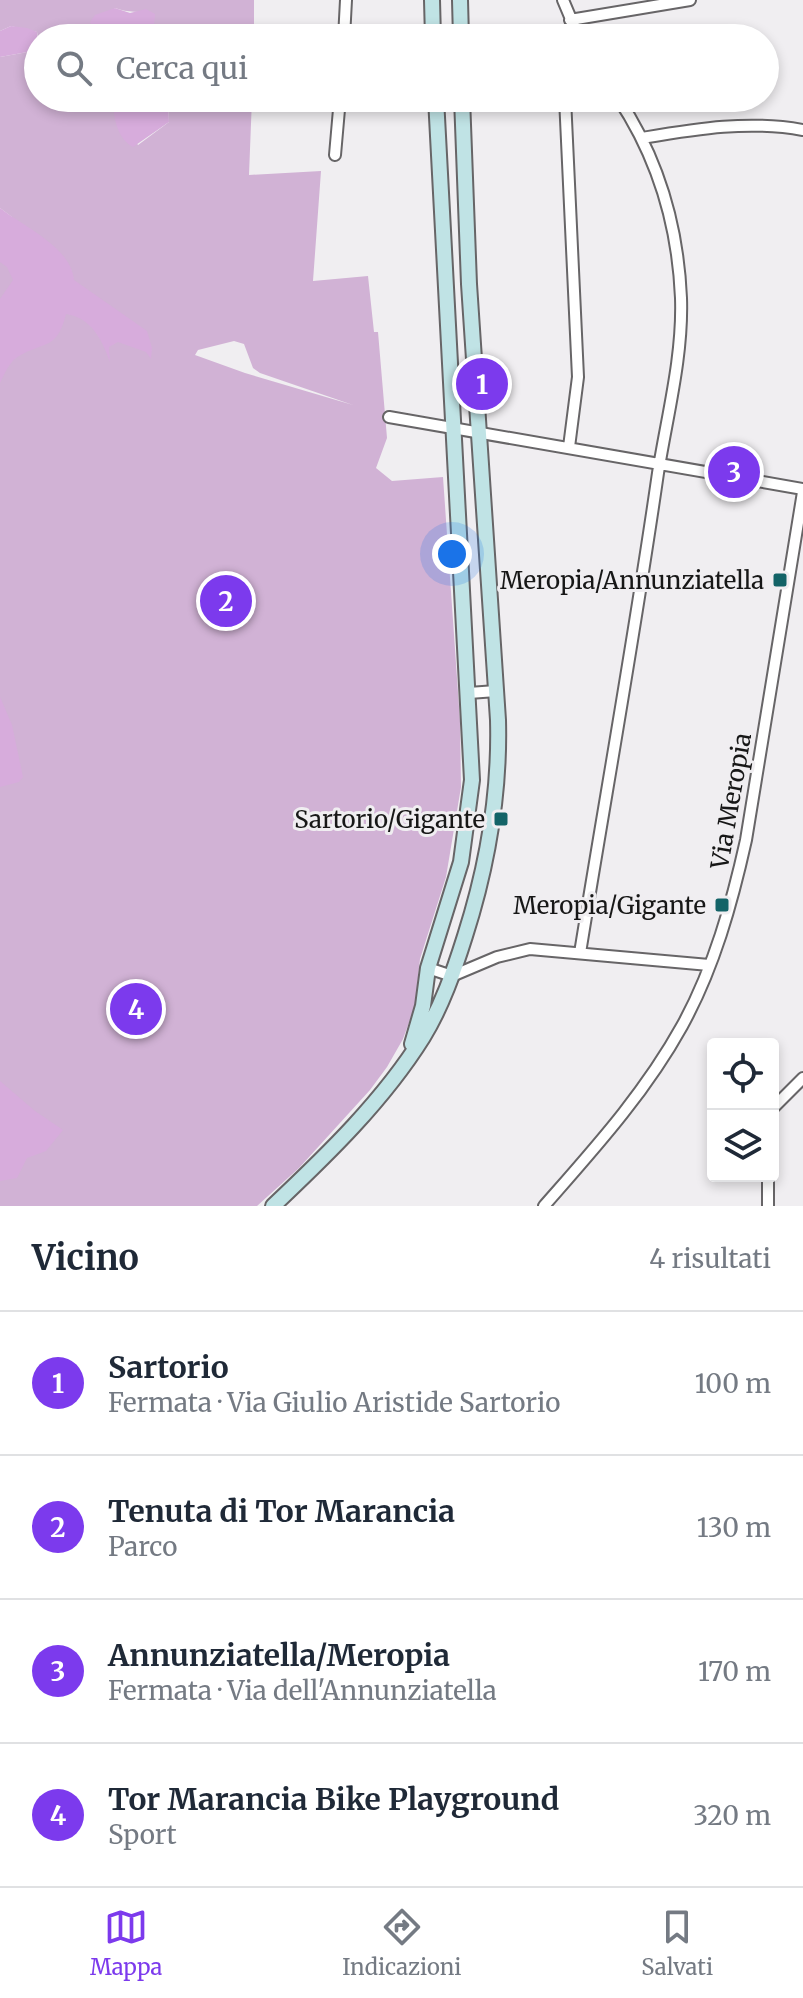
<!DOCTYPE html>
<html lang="it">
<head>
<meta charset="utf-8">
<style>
	body { margin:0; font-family:Merriweather,serif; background:#f2f2f3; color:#1f2937 }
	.controls { position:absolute; right:24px; bottom:24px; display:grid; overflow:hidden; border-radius:8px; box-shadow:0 4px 12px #0003 }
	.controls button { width:72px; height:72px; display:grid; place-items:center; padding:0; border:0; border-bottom:2px solid #e0e1e3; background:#fff; color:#1f2937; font:40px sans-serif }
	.you { position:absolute; left:452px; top:554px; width:28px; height:28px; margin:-20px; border:6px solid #fff; border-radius:50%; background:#1a73e8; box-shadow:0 0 0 12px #1a73e833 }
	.badge { display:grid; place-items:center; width:52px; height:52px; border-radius:50%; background:#7c3aed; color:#fff; font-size:26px; font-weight:700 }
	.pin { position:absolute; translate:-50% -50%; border:4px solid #fff; box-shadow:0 2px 8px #0006 }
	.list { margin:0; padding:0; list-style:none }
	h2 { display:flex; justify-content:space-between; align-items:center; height:104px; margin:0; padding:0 32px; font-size:34px }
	h2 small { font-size:26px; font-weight:400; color:#747a83 }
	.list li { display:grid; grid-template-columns:52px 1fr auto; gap:24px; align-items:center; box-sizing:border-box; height:144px; padding:0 32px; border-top:2px solid #e0e1e3 }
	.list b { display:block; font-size:30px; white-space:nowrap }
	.list p { margin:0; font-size:26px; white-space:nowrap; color:#747a83 }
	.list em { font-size:26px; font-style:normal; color:#747a83 }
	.icon { flex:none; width:44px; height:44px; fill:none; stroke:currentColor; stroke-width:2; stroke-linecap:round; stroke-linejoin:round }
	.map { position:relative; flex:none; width:803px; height:1206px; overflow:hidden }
	.search { position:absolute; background:#fff; box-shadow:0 4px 12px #0003; left:24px; right:24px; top:24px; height:88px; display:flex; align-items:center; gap:20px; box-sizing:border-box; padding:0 28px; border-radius:44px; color:#747a83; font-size:30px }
	.sheet { height:680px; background:#fff }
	nav { display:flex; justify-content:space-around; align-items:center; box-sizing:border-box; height:112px; border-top:2px solid #e0e1e3; background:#fff; font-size:22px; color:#747a83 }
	nav a { display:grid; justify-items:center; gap:4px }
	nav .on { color:#7c3aed }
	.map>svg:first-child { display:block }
	.green { fill:#d1b2d5; fill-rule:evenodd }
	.forest { fill:#d7acdc }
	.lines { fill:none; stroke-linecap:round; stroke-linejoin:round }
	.street-casing { stroke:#676567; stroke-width:14 }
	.secondary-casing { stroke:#676567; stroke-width:18 }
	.street { stroke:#fff; stroke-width:10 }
	.secondary { stroke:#c0e3e5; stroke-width:14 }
	.poi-dot { fill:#136367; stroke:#f0eef1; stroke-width:3 }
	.labels { text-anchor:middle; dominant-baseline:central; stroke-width:6; stroke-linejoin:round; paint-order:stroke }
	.poi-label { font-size:24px; fill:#171717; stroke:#f0eef1; text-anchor:end }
	.street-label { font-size:24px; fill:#171717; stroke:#f0eef1 }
</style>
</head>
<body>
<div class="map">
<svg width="803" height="1206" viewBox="0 0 803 1206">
	<rect width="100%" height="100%" fill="#f0eef1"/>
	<!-- green -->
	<path class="green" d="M0 0H254V38H153L154 14C140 11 128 13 115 8L92 29 98 38H38L37 32 11 26 0 31Z
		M38 43V98H114L113 108 138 145 169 122 168 98H252L249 175 321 171 313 281 368 276 374 332H378L387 438 376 468 392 481 443 477 460 721 461 787 446 877 420 959 415 1006 403 1039 387 1067 370 1090 299 1168 257 1206H0V226L12 217 0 208V57L33 51ZM234 341 244 344 253 368 260 373 353 405 245 373 195 355 198 350Z"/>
	<!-- forest -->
	<path class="forest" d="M115 8 130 13 146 9 155 14 153 38H98L90 22 95 15Z
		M11 26 27 28 37 32 38 43 33 51 0 57V31Z
		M114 98H168L169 122 133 147C117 139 112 114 114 98Z
		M0 208C24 227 71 247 74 280L147 331 152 348 151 359 146 352 118 342 109 347 110 362C102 340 92 318 66 314 57 350 45 341 19 356 9 362 5 373 0 383V299L13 280 7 267 0 262Z
		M0 697 12 725 23 777 19 782 0 787Z
		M0 1081 35 1111 63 1130 46 1151 27 1158 17 1178 0 1181Z"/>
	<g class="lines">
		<defs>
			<path id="street" d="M563 0 579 38
				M570 20 690 0
				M344 38 346 0
				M565 98 578 377 569 447
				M642 138C696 129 748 120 803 130
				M335 155 340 98
				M389 417 803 489
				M469 693 496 691
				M580 953C606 793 635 633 658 473 667 416 683 357 681 298 678 227 658 158 618 98
				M428 968 452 976 497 957 530 949 709 965
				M773 1108 803 1078
				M544 1206C594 1149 645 1093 682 1026 714 968 732 903 746 840L803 492
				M768 1206V1176"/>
			<path id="secondary" d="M432 0 433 38
				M460 0 461 38
				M412 1044 423 1006 428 968 461 862 472 780 436 98
				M273 1206C327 1155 383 1101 423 1037 442 1006 454 971 465 936 488 864 500 795 498 720L469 284 462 98"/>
		</defs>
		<!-- street casing -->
		<use href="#street" class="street-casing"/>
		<!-- secondary casing -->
		<use href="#secondary" class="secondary-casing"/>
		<!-- street -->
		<use href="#street" class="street"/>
		<!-- secondary -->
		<use href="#secondary" class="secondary"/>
	</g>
	<!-- markers -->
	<g class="poi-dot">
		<rect x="772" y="572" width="16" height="16" rx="4"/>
		<rect x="493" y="811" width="16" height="16" rx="4"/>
		<rect x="714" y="897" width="16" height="16" rx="4"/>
	</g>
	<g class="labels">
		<!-- poi labels -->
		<g class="poi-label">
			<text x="764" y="580">Meropia/Annunziatella</text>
			<text x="485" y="819">Sartorio/Gigante</text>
			<text x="706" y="905">Meropia/Gigante</text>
		</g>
		<!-- street labels -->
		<g class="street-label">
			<text transform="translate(731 801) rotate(-80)">Via Meropia</text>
		</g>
	</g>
</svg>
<div class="controls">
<button><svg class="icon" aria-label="locate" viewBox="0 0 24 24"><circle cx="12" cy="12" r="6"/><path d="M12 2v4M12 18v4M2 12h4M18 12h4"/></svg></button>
<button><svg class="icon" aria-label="layers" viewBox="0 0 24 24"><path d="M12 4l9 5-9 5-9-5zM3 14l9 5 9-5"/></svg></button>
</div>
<div class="you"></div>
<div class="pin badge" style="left:482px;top:384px">1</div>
<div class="pin badge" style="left:226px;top:601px">2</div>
<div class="pin badge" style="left:734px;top:472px">3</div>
<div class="pin badge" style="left:136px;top:1009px">4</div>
<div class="search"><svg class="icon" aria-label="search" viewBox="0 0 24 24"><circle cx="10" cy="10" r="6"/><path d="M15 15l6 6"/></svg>Cerca qui</div>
</div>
<section class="sheet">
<h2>Vicino<small>4 risultati</small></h2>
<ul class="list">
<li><span class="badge">1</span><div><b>Sartorio</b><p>Fermata · Via Giulio Aristide Sartorio</p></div><em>100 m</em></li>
<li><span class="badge">2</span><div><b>Tenuta di Tor Marancia</b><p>Parco</p></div><em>130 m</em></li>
<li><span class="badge">3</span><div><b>Annunziatella/Meropia</b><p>Fermata · Via dell'Annunziatella</p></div><em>170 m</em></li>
<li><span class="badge">4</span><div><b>Tor Marancia Bike Playground</b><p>Sport</p></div><em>320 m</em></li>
</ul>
</section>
<nav>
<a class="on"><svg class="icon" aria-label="map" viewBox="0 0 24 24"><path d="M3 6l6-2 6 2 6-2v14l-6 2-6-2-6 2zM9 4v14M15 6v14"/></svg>Mappa</a>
<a><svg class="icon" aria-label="directions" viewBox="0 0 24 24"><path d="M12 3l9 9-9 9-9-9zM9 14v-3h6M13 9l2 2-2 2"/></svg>Indicazioni</a>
<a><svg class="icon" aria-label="saved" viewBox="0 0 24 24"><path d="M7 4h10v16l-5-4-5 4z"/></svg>Salvati</a>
</nav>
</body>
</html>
